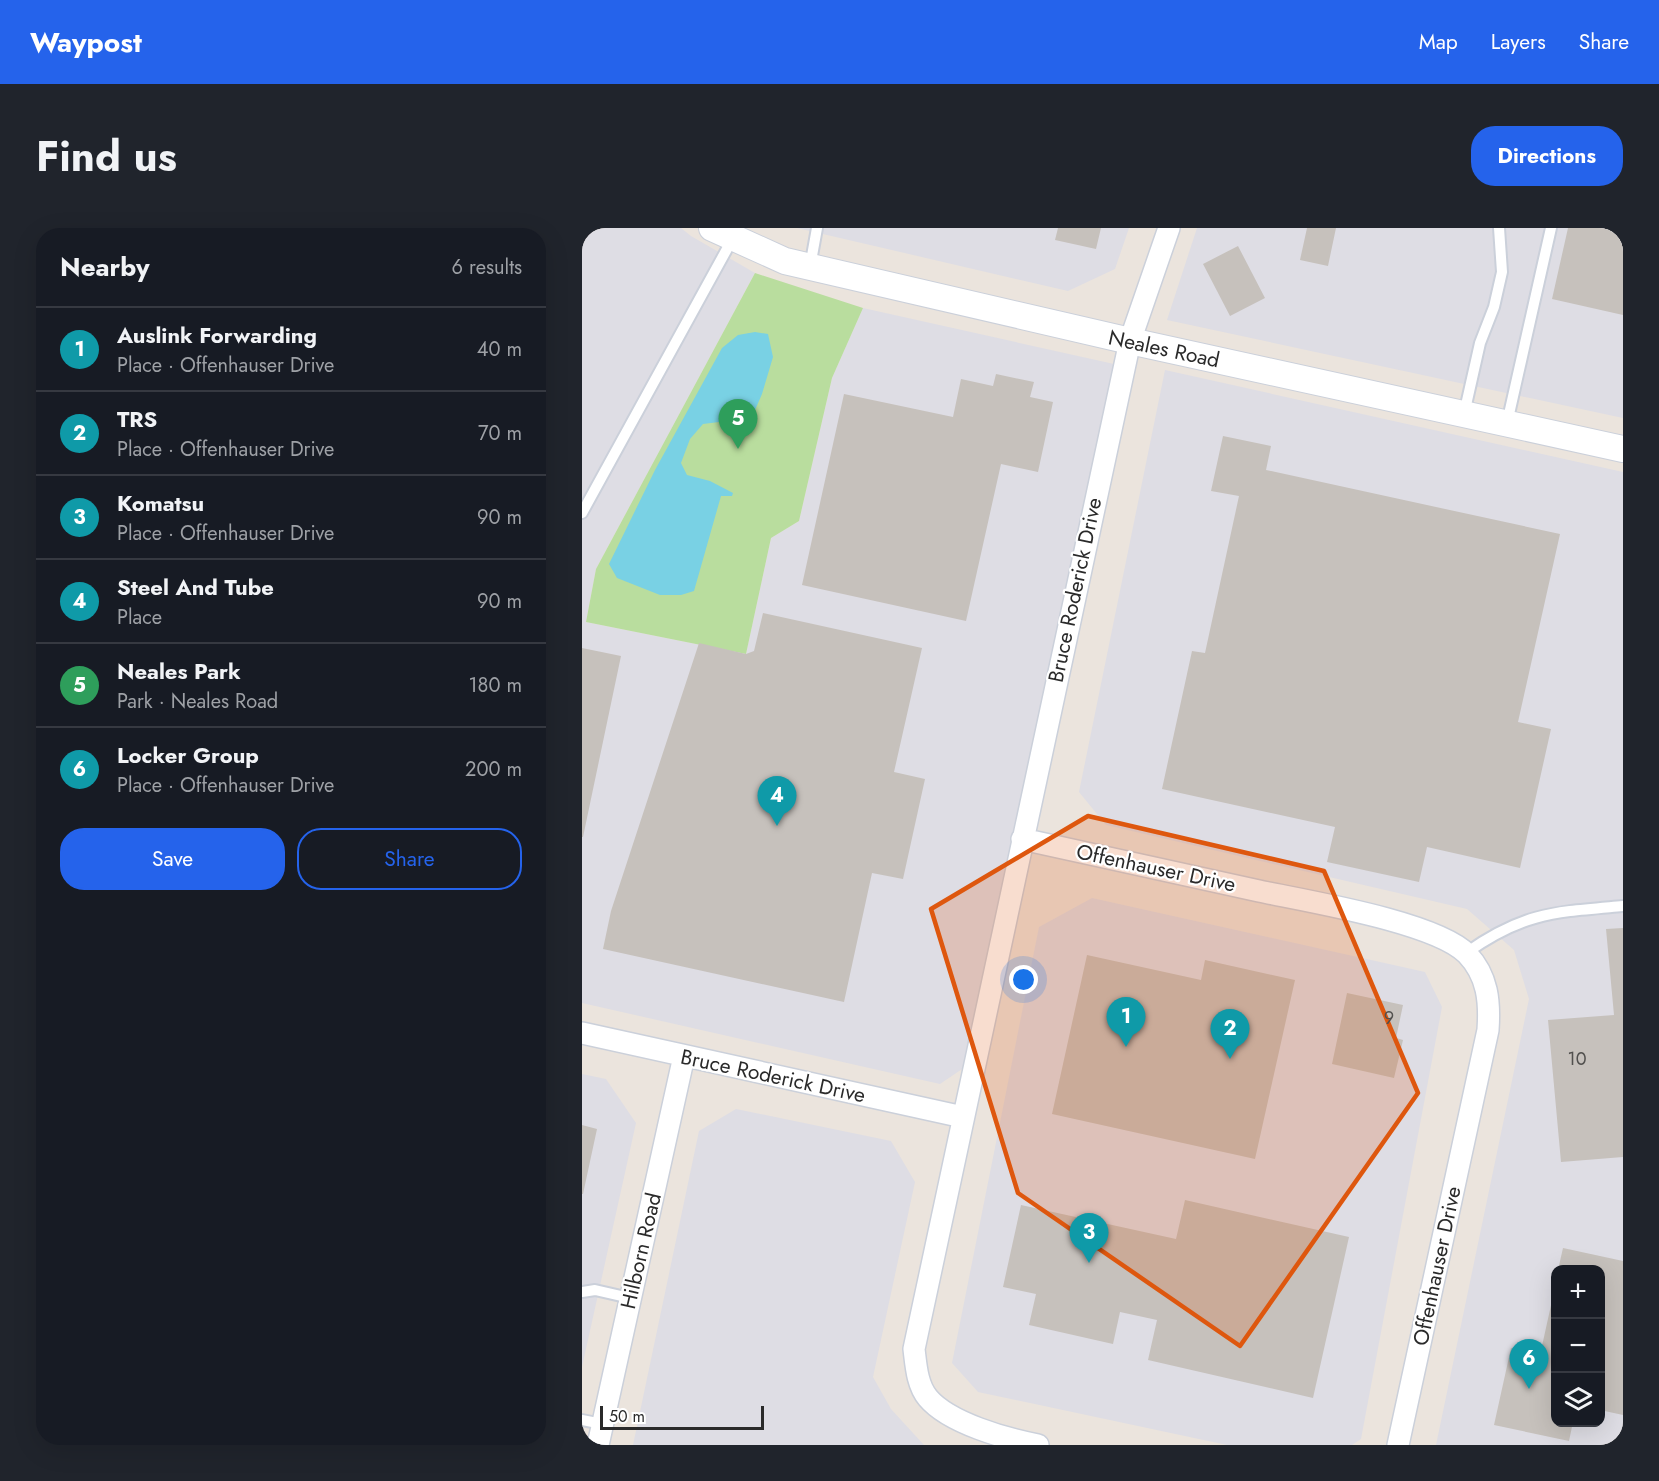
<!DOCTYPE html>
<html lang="en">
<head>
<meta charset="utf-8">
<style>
	body { margin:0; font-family:Jost,sans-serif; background:#20242c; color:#f1f3f6 }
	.controls { position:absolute; right:18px; bottom:18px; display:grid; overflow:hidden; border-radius:12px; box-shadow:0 6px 24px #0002 }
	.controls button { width:54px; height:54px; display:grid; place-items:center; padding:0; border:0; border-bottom:2px solid #363941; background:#171b24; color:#f1f3f6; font:30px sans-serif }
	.scale { position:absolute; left:18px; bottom:15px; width:164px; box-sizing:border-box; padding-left:6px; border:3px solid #2a2a2a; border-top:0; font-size:16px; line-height:21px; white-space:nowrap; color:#2a2a2a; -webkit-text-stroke:4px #fff; paint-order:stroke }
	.you { position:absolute; left:442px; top:752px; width:21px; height:21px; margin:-15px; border:4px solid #fff; border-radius:50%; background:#1a73e8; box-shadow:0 0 0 9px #1a73e833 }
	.badge { display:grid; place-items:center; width:39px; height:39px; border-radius:50%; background:#2563eb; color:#fff; font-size:20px; font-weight:700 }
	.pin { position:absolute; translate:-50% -50px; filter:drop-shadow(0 2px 3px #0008) }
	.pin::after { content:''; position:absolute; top:32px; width:21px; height:18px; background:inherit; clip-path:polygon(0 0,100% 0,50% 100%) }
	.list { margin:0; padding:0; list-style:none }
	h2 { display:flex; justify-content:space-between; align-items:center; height:78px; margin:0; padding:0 24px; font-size:26px }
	h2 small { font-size:20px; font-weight:400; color:#9ea1a6 }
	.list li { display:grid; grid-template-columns:39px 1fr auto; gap:18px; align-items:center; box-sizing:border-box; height:84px; padding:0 24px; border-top:2px solid #363941 }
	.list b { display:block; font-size:22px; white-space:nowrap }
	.list p { margin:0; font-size:20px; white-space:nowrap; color:#9ea1a6 }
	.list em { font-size:20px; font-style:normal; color:#9ea1a6 }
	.actions { display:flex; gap:12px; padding:18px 24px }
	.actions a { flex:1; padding:14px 0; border:2px solid #2563eb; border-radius:24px; text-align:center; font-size:21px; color:#2563eb }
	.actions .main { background:#2563eb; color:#fff }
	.icon { flex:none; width:33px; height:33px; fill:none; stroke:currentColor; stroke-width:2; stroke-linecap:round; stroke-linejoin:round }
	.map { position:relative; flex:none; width:1041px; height:1217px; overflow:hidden; border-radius:24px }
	header { display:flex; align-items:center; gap:36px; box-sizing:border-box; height:84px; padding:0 30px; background:#2563eb; color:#fff }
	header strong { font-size:28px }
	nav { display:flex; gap:33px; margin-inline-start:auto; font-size:21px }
	.intro { display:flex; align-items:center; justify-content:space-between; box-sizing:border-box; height:144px; padding:0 36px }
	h1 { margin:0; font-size:42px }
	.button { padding:15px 27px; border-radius:24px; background:#2563eb; color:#fff; font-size:21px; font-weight:700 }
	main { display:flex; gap:36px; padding:0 36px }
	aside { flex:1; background:#171b24; border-radius:24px; box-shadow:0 6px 24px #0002 }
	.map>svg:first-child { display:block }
	.industrial { fill:#dedde4; fill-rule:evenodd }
	.green { fill:#b9dd9e }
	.water { fill:#79d1e4 }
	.building { fill:#c6c1bc }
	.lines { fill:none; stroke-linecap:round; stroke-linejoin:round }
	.service-casing { stroke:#cbd0da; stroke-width:14 }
	.minor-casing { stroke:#cbd0da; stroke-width:24 }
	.tertiary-casing { stroke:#cbd0da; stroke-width:28 }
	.service { stroke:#fff; stroke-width:10 }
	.minor { stroke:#fff; stroke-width:21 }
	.tertiary { stroke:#fff; stroke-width:26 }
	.marked { fill:#de570e; fill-opacity:0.2; stroke:#de570e; stroke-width:4.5; stroke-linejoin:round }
	.labels { text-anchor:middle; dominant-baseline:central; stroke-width:4.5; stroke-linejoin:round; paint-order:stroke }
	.number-label { font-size:18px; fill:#51504e }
	.street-label { font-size:21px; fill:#2a2a2a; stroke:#fff }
</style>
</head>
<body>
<header>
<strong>Waypost</strong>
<nav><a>Map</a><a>Layers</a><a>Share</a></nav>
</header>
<div class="intro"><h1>Find us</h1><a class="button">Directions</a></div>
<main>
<aside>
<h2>Nearby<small>6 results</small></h2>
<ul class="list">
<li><span class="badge" style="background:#0f9aa8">1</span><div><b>Auslink Forwarding</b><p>Place · Offenhauser Drive</p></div><em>40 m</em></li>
<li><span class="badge" style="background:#0f9aa8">2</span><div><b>TRS</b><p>Place · Offenhauser Drive</p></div><em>70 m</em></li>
<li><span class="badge" style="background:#0f9aa8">3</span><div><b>Komatsu</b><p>Place · Offenhauser Drive</p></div><em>90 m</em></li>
<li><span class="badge" style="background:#0f9aa8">4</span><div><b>Steel And Tube</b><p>Place</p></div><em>90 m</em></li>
<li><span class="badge" style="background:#2e9e5b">5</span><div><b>Neales Park</b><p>Park · Neales Road</p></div><em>180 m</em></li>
<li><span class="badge" style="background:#0f9aa8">6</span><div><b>Locker Group</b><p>Place · Offenhauser Drive</p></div><em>200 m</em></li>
</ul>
<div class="actions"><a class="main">Save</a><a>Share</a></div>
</aside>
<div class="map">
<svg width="1041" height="1217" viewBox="0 0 1041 1217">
	<rect width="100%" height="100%" fill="#ebe4dd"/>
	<!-- industrial -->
	<path class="industrial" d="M0 0H99L109 8 173 45 14 341 4 394 164 426 189 310 217 293 250 150 281 80 541 138 389 835 358 856 0 775Z
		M215 0H547L533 41 486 63Z
		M615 0H1041V190L585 92Z
		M583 142 1041 244V1217H854L947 771 932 722 885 681 524 597 497 564ZM974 1042H1018V1194H974Z
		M510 670 843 744 860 779 779 1211 770 1217H645L396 1164 370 1135 457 699Z
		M0 846 24 851 54 895 0 1139Z
		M154 881 309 913 333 954 291 1149 309 1181 342 1217H51L117 903Z"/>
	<!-- green -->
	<path class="green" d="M173 45 281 80 250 150 217 293 189 310 164 426 4 394 14 341Z"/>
	<!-- water -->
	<path class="water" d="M173 104 186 106 191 129 180 166 167 196 145 193 121 196 108 211 99 235 105 247 128 253 151 265 150 268H139L112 363 99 367H78L35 350 27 336 73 242 140 120 156 107Z"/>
	<!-- building -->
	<path class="building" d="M476 0H519L514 21 473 12Z
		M725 0H754L746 38 718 32Z
		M986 0H1041V87L970 71Z
		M656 18 683 70 648 88 621 36Z
		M414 146 452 154 448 169 471 174 456 244 419 236 384 393 220 357 262 166 371 189 379 151 411 158Z
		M641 208 689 218 684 242 978 306 936 494 969 501 938 640 845 619 837 654 745 634 753 599 580 561 610 423 623 425 657 268 629 263Z
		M181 385 340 420 312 544 343 551 321 651 290 645 262 774 21 721 29 683 117 415 164 426 172 423Z
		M0 420 39 428 1 609H0Z
		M1041 700V929L979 934 966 792 1032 787 1024 701Z
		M505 727 619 752 623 732 713 752 673 931 470 886Z
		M765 765 821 777 814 810 821 812 812 850 750 836Z
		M0 897 15 901 1 966H0Z
		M603 972 767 1009 731 1170 566 1132 575 1092 538 1084 531 1116 447 1097 454 1066 421 1059 439 977 594 1011Z
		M981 1020 1041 1033V1187L1018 1182V1042H976Z
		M973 1059 974 1194H991L987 1213 912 1197 929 1120 958 1127Z"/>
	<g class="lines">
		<defs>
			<path id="service" d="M228 39 235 0
				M882 186 898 115 912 79 920 44 917 0
				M925 195 969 0
				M0 285 151 10
				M884 725C942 684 973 684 1041 678
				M0 1064 13 1062 48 1070
				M0 1192 20 1196"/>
			<path id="minor" d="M440 611C519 628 598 646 677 663 724 673 854 694 885 726 906 748 908 774 906 802L816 1217
				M0 805 381 889
				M16 1217 102 828
				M456 1217C424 1211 367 1195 346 1170 335 1157 334 1137 332 1121L548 113 587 0"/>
			<path id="tertiary" d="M130 0 203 33 548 113 1041 221"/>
		</defs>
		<!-- service casing -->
		<use href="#service" class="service-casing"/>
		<!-- minor casing -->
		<use href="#minor" class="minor-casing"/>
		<!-- tertiary casing -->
		<use href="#tertiary" class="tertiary-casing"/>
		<!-- service -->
		<use href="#service" class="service"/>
		<!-- minor -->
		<use href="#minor" class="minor"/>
		<!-- tertiary -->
		<use href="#tertiary" class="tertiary"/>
	</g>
	<!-- marked area -->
	<path class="marked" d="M506 588 742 643 836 865 658 1118 436 965 349 681Z"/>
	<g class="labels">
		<!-- number labels -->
		<g class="number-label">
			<text x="807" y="790">9</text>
			<text x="995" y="831">10</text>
		</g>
		<!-- street labels -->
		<g class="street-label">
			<text transform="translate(582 121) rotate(12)">Neales Road</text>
			<text transform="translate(493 362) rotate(-78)">Bruce Roderick Drive</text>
			<text transform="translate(574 640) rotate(12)">Offenhauser Drive</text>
			<text transform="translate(191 848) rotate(12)">Bruce Roderick Drive</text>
			<text transform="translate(59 1023) rotate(-77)">Hilborn Road</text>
			<text transform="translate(855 1038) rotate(-78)">Offenhauser Drive</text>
		</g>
	</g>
</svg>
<div class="controls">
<button>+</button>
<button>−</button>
<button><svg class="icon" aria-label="layers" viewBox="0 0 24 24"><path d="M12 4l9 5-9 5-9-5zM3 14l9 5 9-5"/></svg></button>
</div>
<div class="scale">50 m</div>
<div class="you"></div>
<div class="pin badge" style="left:544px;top:819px;background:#0f9aa8">1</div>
<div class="pin badge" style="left:648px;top:831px;background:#0f9aa8">2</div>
<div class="pin badge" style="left:507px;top:1035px;background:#0f9aa8">3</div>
<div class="pin badge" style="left:195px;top:598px;background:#0f9aa8">4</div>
<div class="pin badge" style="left:156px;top:221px;background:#2e9e5b">5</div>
<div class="pin badge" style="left:947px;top:1161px;background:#0f9aa8">6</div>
</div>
</main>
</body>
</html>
